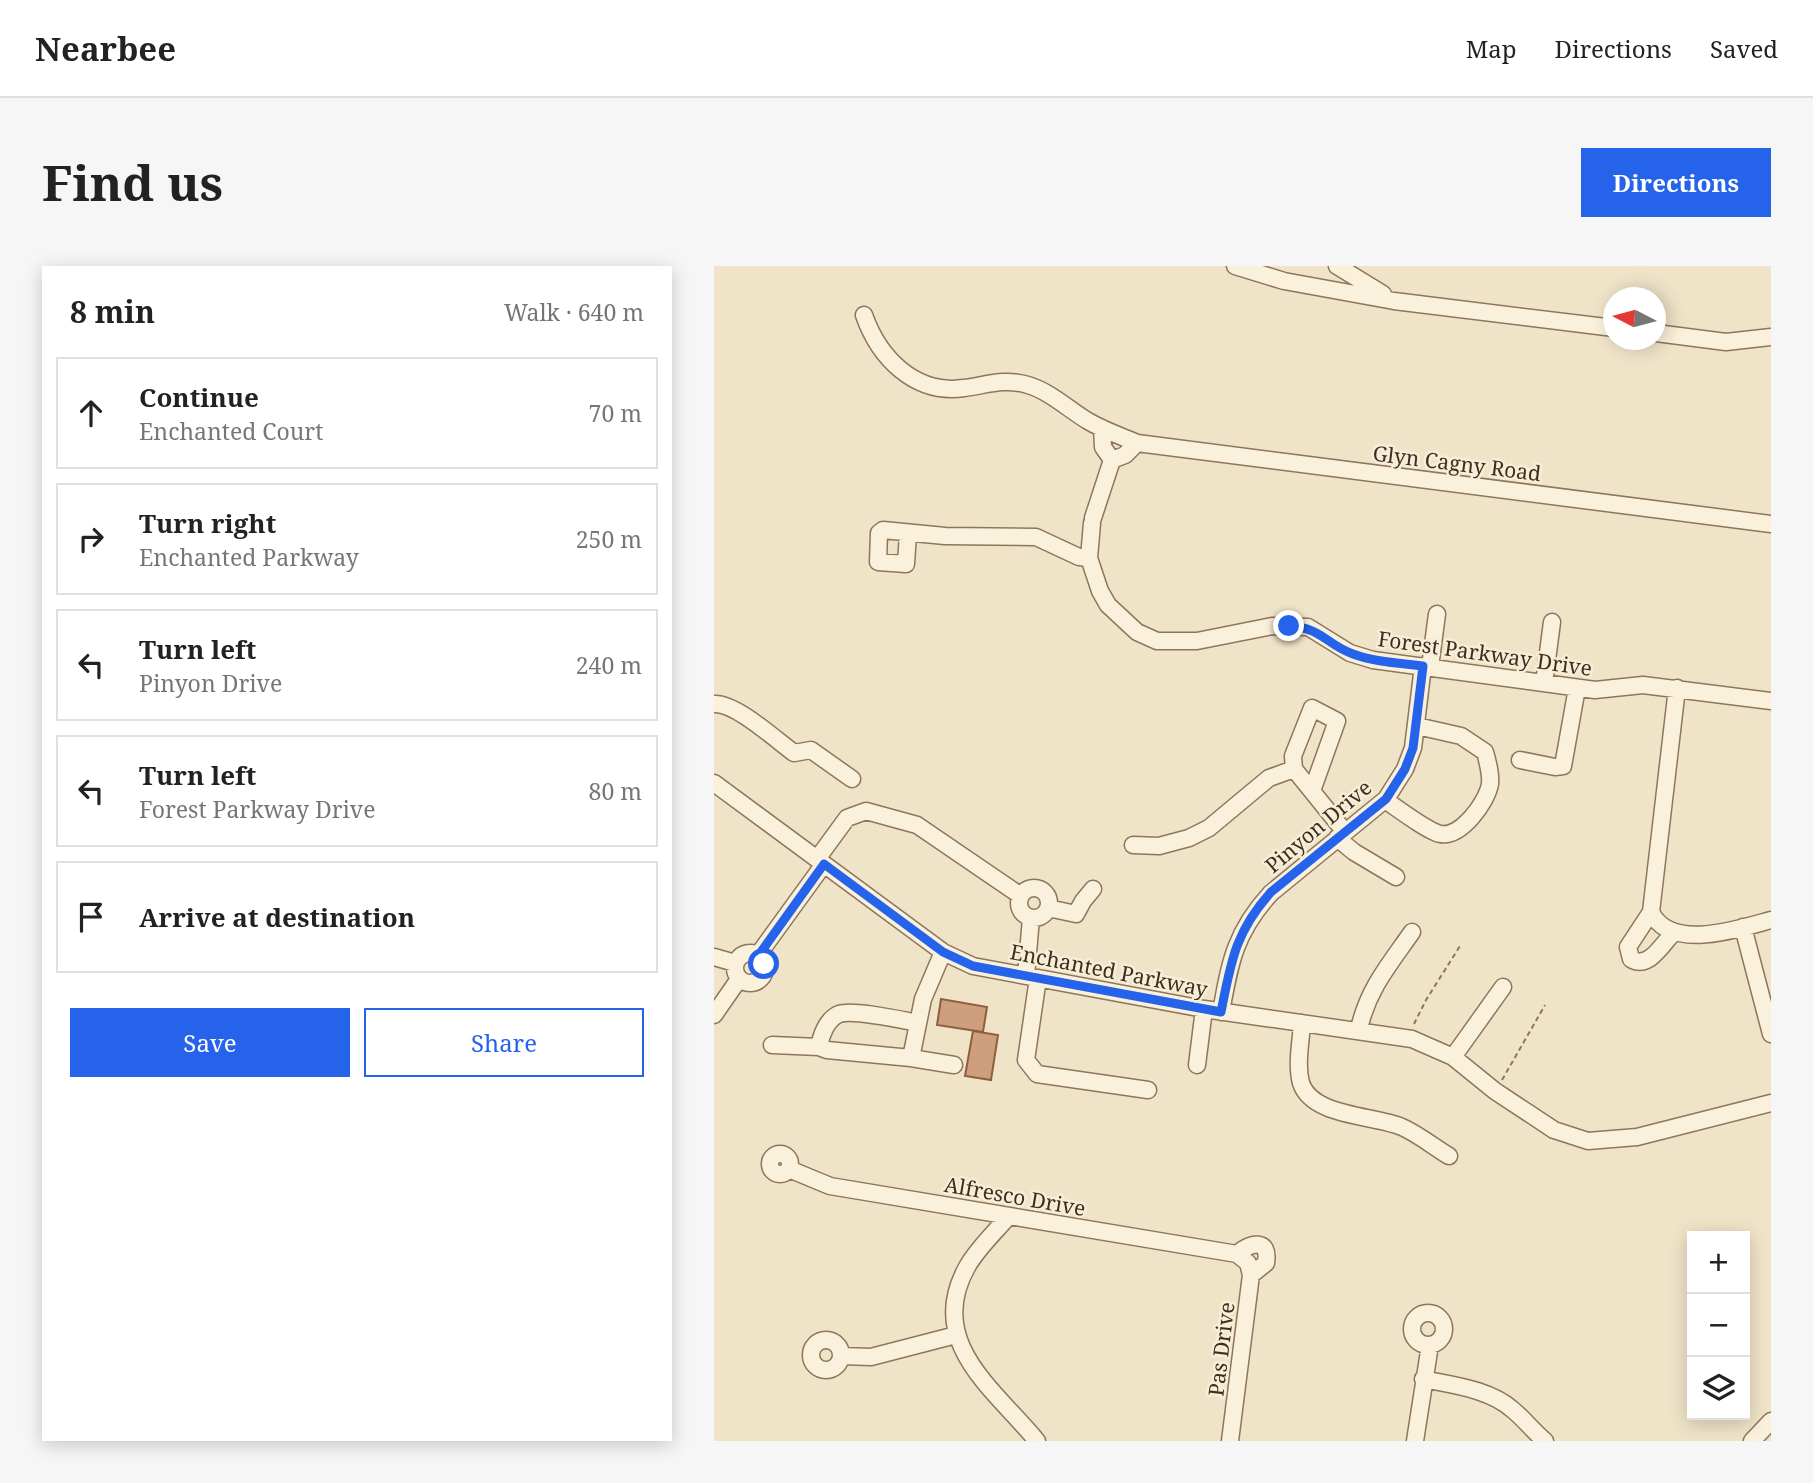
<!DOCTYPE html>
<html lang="en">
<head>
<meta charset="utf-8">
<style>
	body { margin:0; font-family:"Noto Serif",serif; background:#f6f6f6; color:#222 }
	.controls { position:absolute; right:21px; bottom:21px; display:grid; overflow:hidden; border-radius:0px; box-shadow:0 4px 18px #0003 }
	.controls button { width:63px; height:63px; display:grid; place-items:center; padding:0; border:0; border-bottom:2px solid #e0e0e0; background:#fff; color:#222; font:35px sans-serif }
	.compass { position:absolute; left:889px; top:21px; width:63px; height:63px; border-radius:50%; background:#fff; box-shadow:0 4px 18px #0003; rotate:276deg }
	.stop { position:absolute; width:21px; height:21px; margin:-16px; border:5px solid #2563eb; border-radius:50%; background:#fff }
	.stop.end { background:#2563eb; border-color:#fff; box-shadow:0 2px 7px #0008 }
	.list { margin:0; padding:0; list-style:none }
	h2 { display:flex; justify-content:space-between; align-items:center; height:91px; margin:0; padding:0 28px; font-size:30px }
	h2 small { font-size:23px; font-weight:400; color:#767676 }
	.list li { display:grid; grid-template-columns:46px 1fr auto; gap:21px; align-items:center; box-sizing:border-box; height:112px; margin:0 14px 14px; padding:0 14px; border:2px solid #e0e0e0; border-radius:0px }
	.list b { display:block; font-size:26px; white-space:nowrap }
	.list p { margin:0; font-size:23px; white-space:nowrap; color:#767676 }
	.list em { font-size:23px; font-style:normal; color:#767676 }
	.actions { display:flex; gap:14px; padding:21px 28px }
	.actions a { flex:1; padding:16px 0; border:2px solid #2563eb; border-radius:0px; text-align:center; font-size:24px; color:#2563eb }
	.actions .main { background:#2563eb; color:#fff }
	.icon { flex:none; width:38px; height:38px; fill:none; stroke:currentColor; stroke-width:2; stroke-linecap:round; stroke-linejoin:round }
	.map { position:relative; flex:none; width:1057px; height:1175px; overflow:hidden; border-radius:0px }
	header { display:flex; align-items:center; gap:42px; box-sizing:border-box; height:98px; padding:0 35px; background:#fff; border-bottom:2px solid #e0e0e0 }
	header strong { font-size:33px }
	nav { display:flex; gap:38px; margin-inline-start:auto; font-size:24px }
	.intro { display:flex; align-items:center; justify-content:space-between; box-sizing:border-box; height:168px; padding:0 42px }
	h1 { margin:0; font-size:49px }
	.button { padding:18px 32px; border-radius:0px; background:#2563eb; color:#fff; font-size:24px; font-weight:700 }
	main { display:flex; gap:42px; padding:0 42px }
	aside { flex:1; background:#fff; border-radius:0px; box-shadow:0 4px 18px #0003 }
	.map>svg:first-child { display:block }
	.building { fill:#cf9f7d; stroke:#8d5f41; stroke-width:2 }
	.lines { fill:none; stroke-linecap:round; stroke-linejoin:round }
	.minor-casing { stroke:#8d765c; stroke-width:19 }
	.path { stroke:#8d765c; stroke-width:2; stroke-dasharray:5 3.5; stroke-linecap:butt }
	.minor { stroke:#faf1dc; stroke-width:16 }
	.route { stroke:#2563eb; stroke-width:9 }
	.labels { text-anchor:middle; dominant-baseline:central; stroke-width:5; stroke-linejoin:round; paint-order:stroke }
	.street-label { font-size:21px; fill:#3d2e20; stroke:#f7eed8 }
</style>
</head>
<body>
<header>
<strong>Nearbee</strong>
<nav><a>Map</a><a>Directions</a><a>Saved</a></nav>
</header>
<div class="intro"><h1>Find us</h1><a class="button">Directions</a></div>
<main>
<aside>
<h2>8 min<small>Walk · 640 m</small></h2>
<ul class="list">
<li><svg class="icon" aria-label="ahead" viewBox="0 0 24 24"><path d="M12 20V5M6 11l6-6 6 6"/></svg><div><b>Continue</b><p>Enchanted Court</p></div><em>70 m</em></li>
<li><svg class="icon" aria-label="right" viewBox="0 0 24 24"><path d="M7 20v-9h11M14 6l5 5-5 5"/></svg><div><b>Turn right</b><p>Enchanted Parkway</p></div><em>250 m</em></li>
<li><svg class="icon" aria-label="left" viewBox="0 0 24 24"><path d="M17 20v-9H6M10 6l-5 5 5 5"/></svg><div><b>Turn left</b><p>Pinyon Drive</p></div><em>240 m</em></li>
<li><svg class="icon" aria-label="left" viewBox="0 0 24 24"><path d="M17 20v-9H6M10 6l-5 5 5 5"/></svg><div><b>Turn left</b><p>Forest Parkway Drive</p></div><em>80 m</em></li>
<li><svg class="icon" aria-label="arrive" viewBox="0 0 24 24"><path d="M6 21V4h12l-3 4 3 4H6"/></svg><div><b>Arrive at destination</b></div></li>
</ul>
<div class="actions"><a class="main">Save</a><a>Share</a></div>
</aside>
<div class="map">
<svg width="1057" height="1175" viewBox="0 0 1057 1175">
	<rect width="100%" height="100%" fill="#f0e4c8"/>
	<!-- building -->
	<path class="building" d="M227 733 273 741 269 766 223 759Z
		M259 765 284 769 277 814 251 810Z"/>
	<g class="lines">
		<defs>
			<path id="minor" d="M521 0 570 15 680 35 900 62
				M623 0 669 28
				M150 49C165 92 201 129 250 122 273 119 290 112 314 119 337 126 354 143 374 155 389 164 407 170 423 177L1057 258
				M942 67 1012 76 1057 71
				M388 162 389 181 398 194
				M379 252 398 194 411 189 423 177
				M378 257 375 292 386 325 394 339 423 366 443 375H483L558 360 594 361 636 387 659 394 881 424 929 419 1057 435
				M194 267 192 298 164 296 165 267 169 264 231 270 322 271 365 291 375 292
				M716 401 723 348
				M830 417 838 356
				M963 422 937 646C956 686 1024 663 1057 654
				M0 438C21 436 62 474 80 487L97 484 138 513
				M806 494 841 501 849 500 863 422
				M0 517 229 686 259 700 490 743 698 773 739 791 781 825 840 864 874 875 923 871 1057 837
				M598 525 623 455 598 442 579 490 580 503 631 566
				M671 534C683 542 713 565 726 568 747 572 773 536 776 518 777 508 774 497 771 486L747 470 703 460
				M623 572 640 586 682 611
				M419 579 445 580 475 572 495 562 555 512 580 503
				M103 593 133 552 152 545 203 559 307 630
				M305 637a15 15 0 1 1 30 0a15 15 0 1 1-30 0Z
				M334 642 362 648 369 635 379 623
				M937 646 914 681 917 693C934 704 948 679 959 667
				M1029 661 1057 768
				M21 702a15 15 0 1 1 30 0a15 15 0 1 1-30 0Z
				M44 689 110 598
				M0 691 21 697
				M312 710 317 652
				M324 712 312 794 323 808 434 824
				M507 746C516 696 521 666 557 627L672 533 691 503 699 482 709 400
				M0 749 25 713
				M204 757C188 754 139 743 125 748 113 753 107 769 105 781L113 784 197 792 209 733 229 686
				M588 757C587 776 582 798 587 817 598 851 660 849 688 861 704 868 720 881 735 890
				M645 763C654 723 675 699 698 666
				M58 779 105 781
				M739 791 789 721
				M197 792 240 799
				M483 799 490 743
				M56 898a10 10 0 1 1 20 0a10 10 0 1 1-20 0Z
				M75 903 116 920 523 988 534 997 537 1009 516 1175
				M294 951C280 967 263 983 253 1001 211 1076 281 1124 323 1175
				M523 988C536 977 556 971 552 997L537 1009
				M698 1063a16 16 0 1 1 32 0a16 16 0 1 1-32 0Z
				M97 1089a15 15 0 1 1 30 0a15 15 0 1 1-30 0Z
				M127 1090 157 1091 242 1069
				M709 1113C738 1119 776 1123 799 1144 810 1153 819 1165 831 1175
				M701 1175 716 1079
				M1038 1175 1057 1155"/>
		</defs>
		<!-- minor casing -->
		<use href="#minor" class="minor-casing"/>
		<!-- path -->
		<path class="path" d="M700 758 712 734 746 680
			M788 814 831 739"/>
		<!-- minor -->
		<use href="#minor" class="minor"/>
	</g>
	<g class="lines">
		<!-- route -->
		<path class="route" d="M50 698 44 690 110 598 229 686 259 700 507 746C517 696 521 666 557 626L672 533 691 503 699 482 709 400C685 397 661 396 639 388 611 378 609 362 575 360"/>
	</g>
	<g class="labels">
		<!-- street labels -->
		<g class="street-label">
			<text transform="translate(743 197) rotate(7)">Glyn Cagny Road</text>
			<text transform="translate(771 387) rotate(8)">Forest Parkway Drive</text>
			<text transform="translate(604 560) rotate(-40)">Pinyon Drive</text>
			<text transform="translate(395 704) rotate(11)">Enchanted Parkway</text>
			<text transform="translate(301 930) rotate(10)">Alfresco Drive</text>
			<text transform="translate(507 1083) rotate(-83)">Pas Drive</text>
		</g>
	</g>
</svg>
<div class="controls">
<button>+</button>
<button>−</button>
<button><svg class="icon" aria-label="layers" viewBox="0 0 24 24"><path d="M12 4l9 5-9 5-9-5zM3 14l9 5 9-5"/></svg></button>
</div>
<svg class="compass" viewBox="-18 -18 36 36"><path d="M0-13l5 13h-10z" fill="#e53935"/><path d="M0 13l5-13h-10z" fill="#767676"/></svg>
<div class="stop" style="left:50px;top:698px"></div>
<div class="stop end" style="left:575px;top:360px"></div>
</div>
</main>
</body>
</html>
